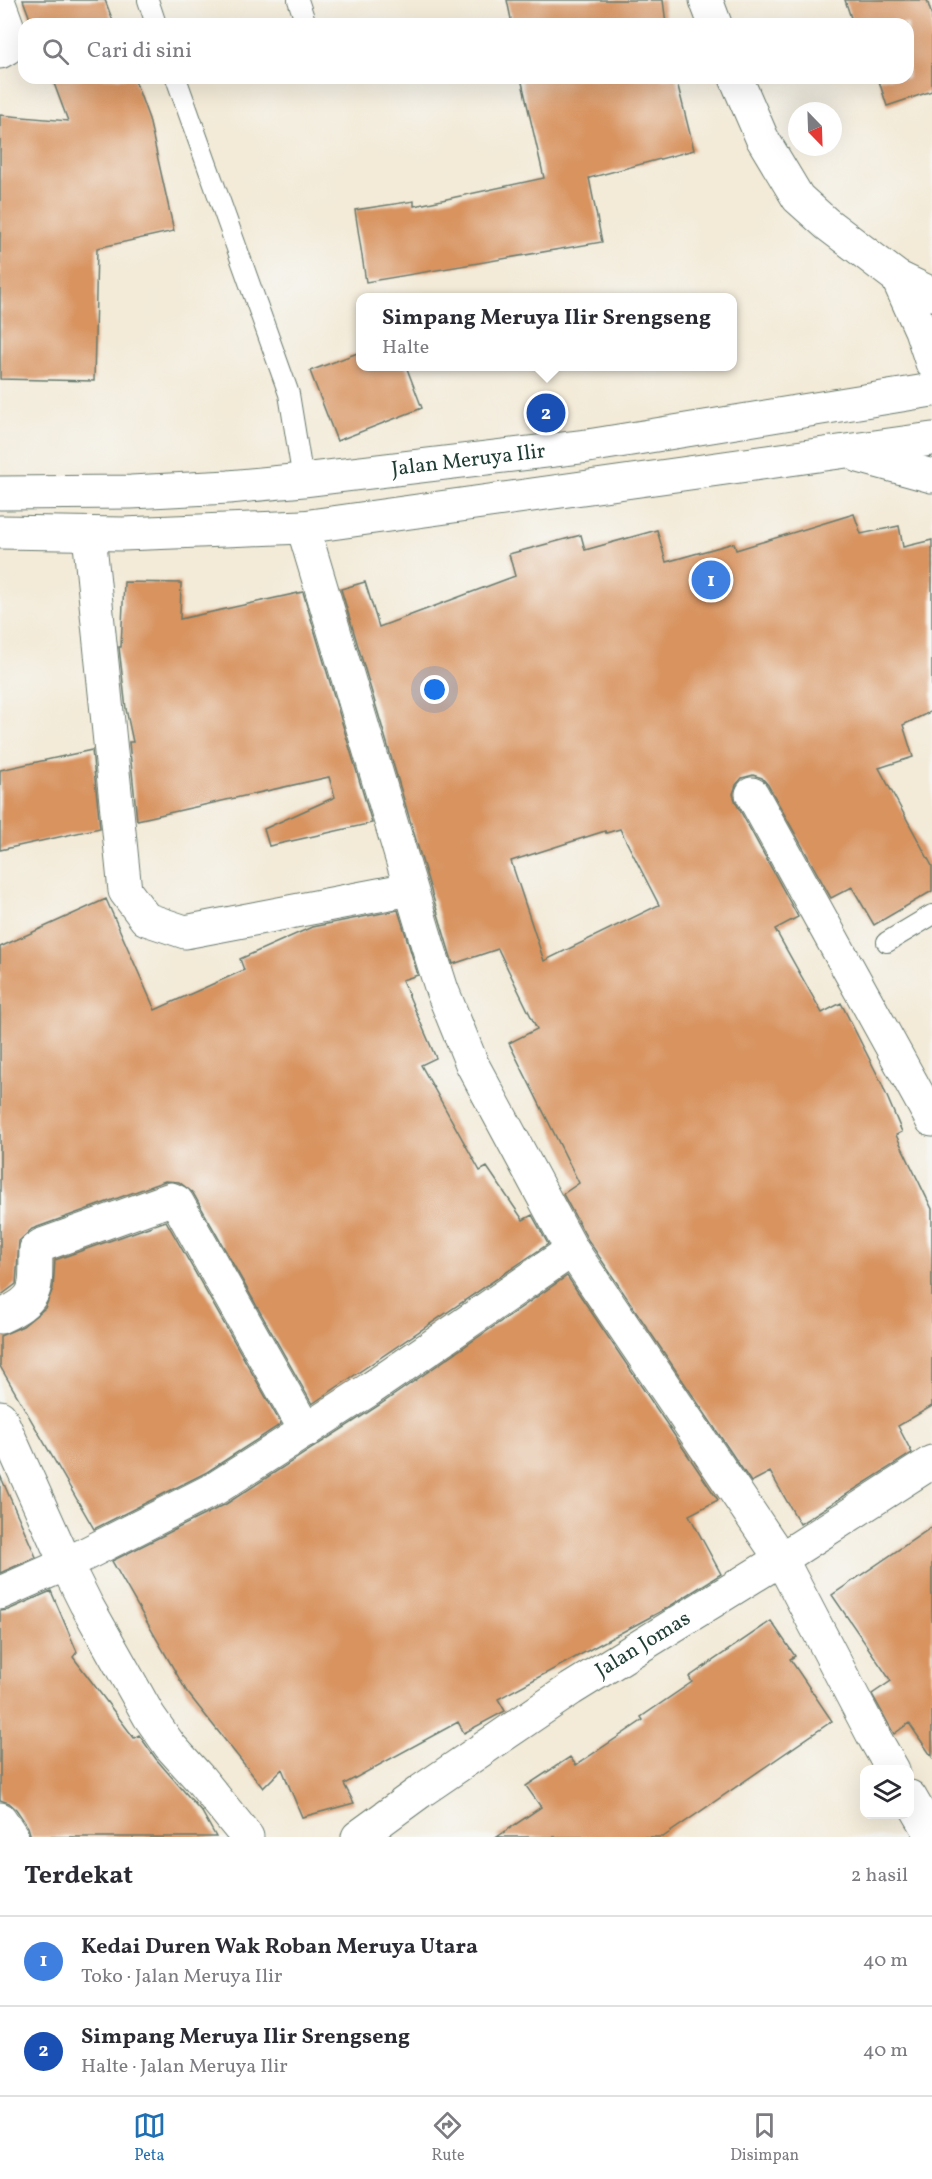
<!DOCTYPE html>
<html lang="id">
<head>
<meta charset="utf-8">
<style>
	body { margin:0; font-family:Vollkorn,serif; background:#f2f2f3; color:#2b2b33 }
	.controls { position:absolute; right:18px; bottom:18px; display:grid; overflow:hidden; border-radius:12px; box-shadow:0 6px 24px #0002 }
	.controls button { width:54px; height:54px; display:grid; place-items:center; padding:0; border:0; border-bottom:2px solid #e1e1e2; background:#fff; color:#2b2b33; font:30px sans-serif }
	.compass { position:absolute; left:788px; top:102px; width:54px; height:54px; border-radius:50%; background:#fff; box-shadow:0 6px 24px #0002; rotate:157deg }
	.you { position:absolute; left:435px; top:690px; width:21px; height:21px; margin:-15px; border:4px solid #fff; border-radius:50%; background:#1a73e8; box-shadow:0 0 0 9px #1a73e833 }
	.badge { display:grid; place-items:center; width:39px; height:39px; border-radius:50%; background:#1f6fb2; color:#fff; font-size:20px; font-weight:700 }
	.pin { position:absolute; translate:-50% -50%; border:3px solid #fff; box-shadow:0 2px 6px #0006 }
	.popup { position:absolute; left:356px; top:293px; width:381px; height:78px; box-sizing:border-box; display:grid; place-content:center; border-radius:12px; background:#fff; filter:drop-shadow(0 2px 4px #0005); font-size:20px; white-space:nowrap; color:#7c7c81 }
	.popup b { font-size:22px; color:#2b2b33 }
	.popup::after { content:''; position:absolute; left:50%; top:100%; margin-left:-12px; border:12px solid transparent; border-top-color:#fff }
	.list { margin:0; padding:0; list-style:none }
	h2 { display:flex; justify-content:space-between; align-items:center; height:78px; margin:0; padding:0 24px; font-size:26px }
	h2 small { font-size:20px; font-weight:400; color:#7c7c81 }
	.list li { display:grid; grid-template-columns:39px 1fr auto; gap:18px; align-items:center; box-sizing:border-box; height:90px; padding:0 24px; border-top:2px solid #e1e1e2 }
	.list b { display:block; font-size:22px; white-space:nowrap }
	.list p { margin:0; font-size:20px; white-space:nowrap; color:#7c7c81 }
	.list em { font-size:20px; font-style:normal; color:#7c7c81 }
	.icon { flex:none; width:33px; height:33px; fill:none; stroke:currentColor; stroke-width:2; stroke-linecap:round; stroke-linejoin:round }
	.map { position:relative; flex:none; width:932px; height:1837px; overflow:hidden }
	.search { position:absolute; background:#fff; box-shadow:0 6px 24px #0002; left:18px; right:18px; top:18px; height:66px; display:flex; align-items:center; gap:15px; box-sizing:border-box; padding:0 21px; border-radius:18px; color:#7c7c81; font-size:22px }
	.sheet { height:258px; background:#fff }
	nav { display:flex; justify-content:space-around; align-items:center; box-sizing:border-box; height:84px; border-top:2px solid #e1e1e2; background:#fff; font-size:16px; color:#7c7c81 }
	nav a { display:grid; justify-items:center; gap:3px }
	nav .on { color:#1f6fb2 }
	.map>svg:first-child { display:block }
	.building { fill:#d8935f; fill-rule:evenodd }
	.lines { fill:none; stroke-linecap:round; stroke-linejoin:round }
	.service-casing { stroke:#697a6d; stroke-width:22 }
	.minor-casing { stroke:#697a6d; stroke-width:35 }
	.secondary-casing { stroke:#697a6d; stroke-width:35 }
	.primary-casing { stroke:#697a6d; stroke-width:35 }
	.service { stroke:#fff; stroke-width:20 }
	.minor { stroke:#fff; stroke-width:33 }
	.secondary { stroke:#fff; stroke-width:33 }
	.primary { stroke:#fff; stroke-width:33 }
	.labels { text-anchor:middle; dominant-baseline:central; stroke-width:5; stroke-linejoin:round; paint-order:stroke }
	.street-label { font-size:21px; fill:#1f3d34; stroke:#f6f6f2 }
</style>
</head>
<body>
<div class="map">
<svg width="932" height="1837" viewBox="0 0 932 1837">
	<rect width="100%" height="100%" fill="#f6f6f2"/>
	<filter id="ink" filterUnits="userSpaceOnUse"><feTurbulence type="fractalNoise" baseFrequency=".0167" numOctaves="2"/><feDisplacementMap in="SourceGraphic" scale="12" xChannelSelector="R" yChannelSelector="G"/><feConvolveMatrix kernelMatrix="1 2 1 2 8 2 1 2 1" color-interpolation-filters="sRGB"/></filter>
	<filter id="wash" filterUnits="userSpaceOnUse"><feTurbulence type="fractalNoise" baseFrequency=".008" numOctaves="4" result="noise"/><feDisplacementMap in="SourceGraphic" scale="24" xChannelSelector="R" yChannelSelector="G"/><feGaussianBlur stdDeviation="1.35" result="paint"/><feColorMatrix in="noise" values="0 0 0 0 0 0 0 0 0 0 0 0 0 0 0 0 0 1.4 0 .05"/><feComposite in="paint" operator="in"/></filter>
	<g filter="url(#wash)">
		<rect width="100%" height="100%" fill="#f3ead7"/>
		<g id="blocks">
			<!-- building -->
			<path class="building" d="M23 0H105L114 24H32Z
				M507 0H663L666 24H512Z
				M845 0H927L932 16V91L887 106 878 78H908V24H853Z
				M52 78H134L149 119 174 231 97 248 94 381 0 379V115L68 121Z
				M521 78H676L694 150 589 178 602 242 366 282 355 210 414 201V206L544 178Z
				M360 352V366H406L422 408 337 441 310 371Z
				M854 514 861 534 899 526 903 547 932 540V711L903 725 913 757 879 768 932 866V891L874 925 852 887 831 898 768 785 762 778 753 775 742 778 736 785 733 794 736 803 798 917 775 929 822 1013 841 1003 880 1080 902 1132 896 1135 932 1209V1406L898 1426 912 1453 800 1524 770 1472 751 1482 588 1240 563 1194 579 1183 509 1043 537 1029 498 949 453 964 341 589 365 582 379 627 515 576 509 554 581 535 585 550 657 530 666 562 734 543 736 550ZM620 829 659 905 544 961 511 861 605 831 606 833Z
				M124 582 181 583 180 619 303 592 372 823 269 846 264 829 335 797 329 777 137 820 129 742H133L126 709 119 647H121Z
				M92 750 100 828 0 850V770Z
				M106 899 155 1010 244 970 240 959 312 927 398 910 418 975 402 980 436 1058 421 1065 480 1171 487 1167 523 1220 532 1215 548 1244 312 1404 193 1193 179 1182 165 1181 32 1229 19 1241 16 1284 0 1296V947Z
				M166 1221 281 1424 207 1472 94 1529 0 1366V1336L23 1326 45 1308 53 1288 55 1260Z
				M567 1276 718 1500 689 1515 721 1574 667 1608 498 1699 505 1711 464 1733 458 1722 344 1784 354 1803 302 1817 282 1769 263 1788 187 1692 112 1561 226 1504 381 1404Z
				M0 1475 36 1557 0 1573Z
				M932 1527V1757L909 1723 894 1734 872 1694 891 1681 832 1595Z
				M51 1591 77 1652 73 1657 134 1738 139 1735 156 1759 202 1812 216 1837H31L28 1827 16 1809 9 1803 0 1800V1611L8 1610Z
				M771 1621 795 1656 790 1659 832 1721 663 1837H497L541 1807 526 1786 570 1757 576 1765 643 1720 641 1717 692 1682 689 1677Z"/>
		</g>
	</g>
	<g filter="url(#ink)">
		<use href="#blocks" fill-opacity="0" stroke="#697a6d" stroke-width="1.5"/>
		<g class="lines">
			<defs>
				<path id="service" d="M148 0 156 24
					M298 0 306 24
					M176 78 289 394 303 480
					M887 942 932 915"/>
				<g id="minor">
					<path d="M0 6 12 39 7 48 0 52"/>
					<path d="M303 527 428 946 442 990 472 1064 572 1250 781 1559 874 1737 893 1770"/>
					<path d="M89 534 125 891 146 919 185 932 410 889"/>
					<path d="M752 794 932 1120"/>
					<path d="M0 1317C41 1297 35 1291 36 1249L42 1245 171 1199 177 1202 306 1431"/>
					<path d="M0 1417 66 1564 86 1604 149 1716 170 1746 200 1779 247 1837"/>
					<path d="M0 1593 66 1564 216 1488 370 1389 572 1250"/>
					<path d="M910 1797 932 1835"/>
					<path d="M0 1819 12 1837"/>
					<path id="s1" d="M358 1837 421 1791 571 1689 781 1559 932 1462"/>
				</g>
				<path id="secondary" d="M706 0 715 24
					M736 78 762 138 798 198 827 224 897 277 932 294
					M897 277 921 330 932 363"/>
				<g id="primary">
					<path d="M859 456 932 476"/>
					<path id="s2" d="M0 493 131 492 229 487 303 480 588 446 932 390"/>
					<path d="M0 532 123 534 303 527 932 439"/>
				</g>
			</defs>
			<!-- service casing -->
			<use href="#service" class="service-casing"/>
			<!-- minor casing -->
			<use href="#minor" class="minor-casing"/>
			<!-- secondary casing -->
			<use href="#secondary" class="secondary-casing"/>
			<!-- primary casing -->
			<use href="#primary" class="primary-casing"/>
			<!-- service -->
			<use href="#service" class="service"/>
			<!-- minor -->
			<use href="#minor" class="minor"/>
			<!-- secondary -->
			<use href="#secondary" class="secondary"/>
			<!-- primary -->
			<use href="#primary" class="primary"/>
		</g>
	</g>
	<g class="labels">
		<!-- street labels -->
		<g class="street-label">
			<text stroke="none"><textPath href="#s2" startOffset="470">Jalan Meruya Ilir</textPath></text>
			<text stroke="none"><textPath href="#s1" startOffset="344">Jalan Jomas</textPath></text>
		</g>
	</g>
</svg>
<div class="controls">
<button><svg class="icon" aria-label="layers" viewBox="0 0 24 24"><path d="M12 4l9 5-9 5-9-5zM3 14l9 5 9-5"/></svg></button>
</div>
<svg class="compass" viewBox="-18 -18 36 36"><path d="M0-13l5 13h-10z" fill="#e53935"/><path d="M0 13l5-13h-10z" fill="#7c7c81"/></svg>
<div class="you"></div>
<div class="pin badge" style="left:711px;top:580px;background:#3f7fe0">1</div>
<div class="pin badge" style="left:546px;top:413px;background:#1a4fb4">2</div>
<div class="popup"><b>Simpang Meruya Ilir Srengseng</b>Halte</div>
<div class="search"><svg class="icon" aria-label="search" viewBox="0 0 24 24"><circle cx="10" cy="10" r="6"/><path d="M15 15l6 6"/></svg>Cari di sini</div>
</div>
<section class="sheet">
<h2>Terdekat<small>2 hasil</small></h2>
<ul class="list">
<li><span class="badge" style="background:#3f7fe0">1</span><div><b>Kedai Duren Wak Roban Meruya Utara</b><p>Toko · Jalan Meruya Ilir</p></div><em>40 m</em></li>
<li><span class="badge" style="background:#1a4fb4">2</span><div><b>Simpang Meruya Ilir Srengseng</b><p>Halte · Jalan Meruya Ilir</p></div><em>40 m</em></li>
</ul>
</section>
<nav>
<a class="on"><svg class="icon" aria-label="map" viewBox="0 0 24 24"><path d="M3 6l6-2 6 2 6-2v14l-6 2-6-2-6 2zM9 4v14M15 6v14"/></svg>Peta</a>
<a><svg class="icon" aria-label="directions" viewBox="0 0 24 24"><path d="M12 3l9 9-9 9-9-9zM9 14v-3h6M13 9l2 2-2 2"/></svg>Rute</a>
<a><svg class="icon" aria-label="saved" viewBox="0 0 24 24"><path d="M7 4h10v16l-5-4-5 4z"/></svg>Disimpan</a>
</nav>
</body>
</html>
